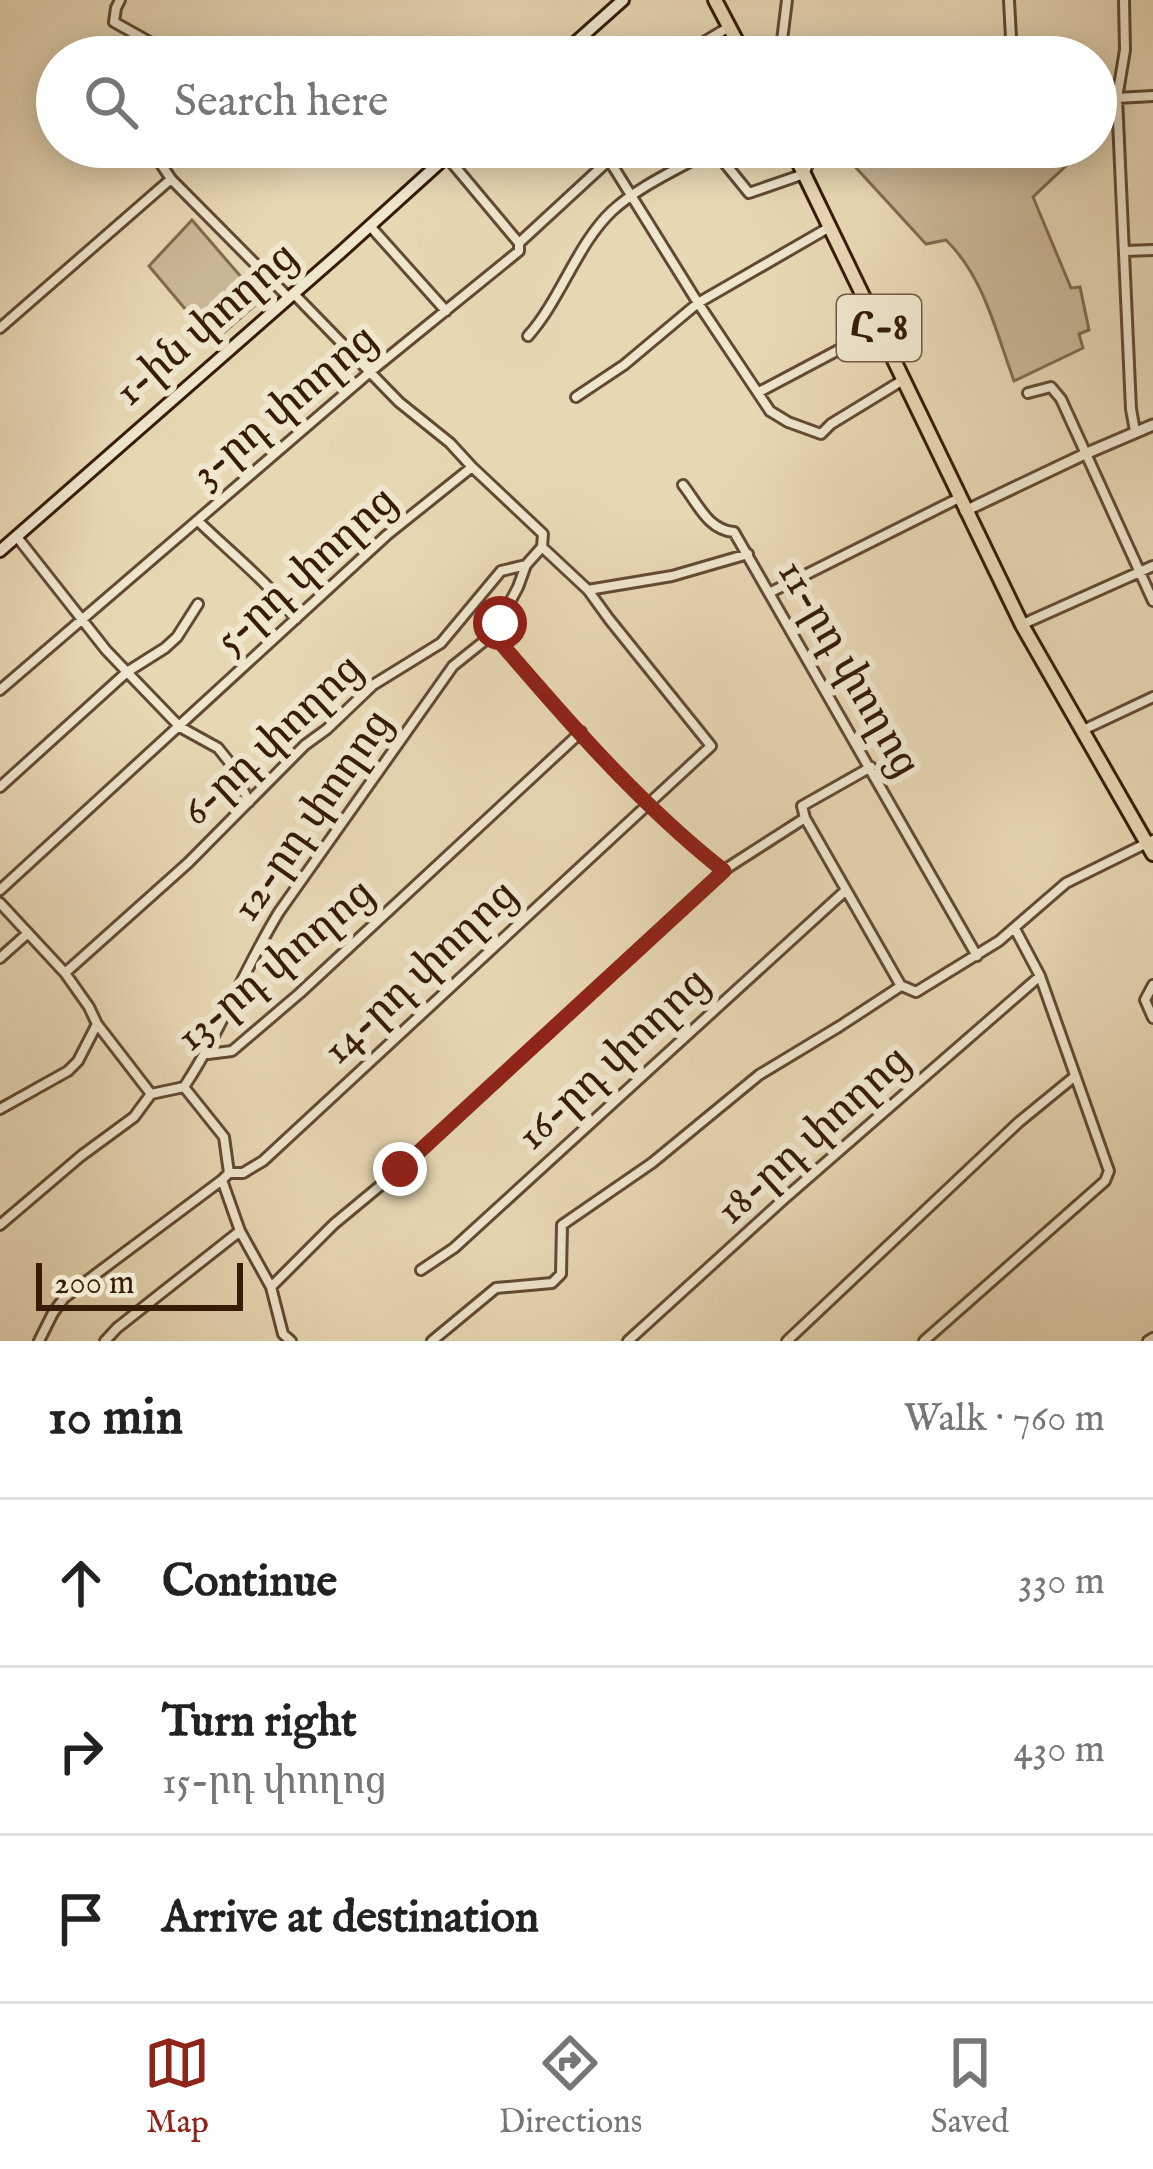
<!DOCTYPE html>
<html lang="en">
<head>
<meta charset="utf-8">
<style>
	body { margin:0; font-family:"IM FELL English","Noto Serif Armenian",serif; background:#f6f6f6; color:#222 }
	.scale { position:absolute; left:36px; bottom:30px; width:207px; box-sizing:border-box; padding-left:12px; border:6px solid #361b07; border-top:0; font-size:33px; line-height:42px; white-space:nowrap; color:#361b07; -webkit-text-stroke:9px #efe6ce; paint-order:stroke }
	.stop { position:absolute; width:36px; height:36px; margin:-27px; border:9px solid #8f2418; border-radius:50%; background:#fff }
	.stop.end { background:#8f2418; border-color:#fff; box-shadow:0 3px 12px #0008 }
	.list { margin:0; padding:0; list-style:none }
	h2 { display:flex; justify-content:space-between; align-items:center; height:156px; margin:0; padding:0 48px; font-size:51px }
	h2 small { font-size:39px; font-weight:400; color:#767676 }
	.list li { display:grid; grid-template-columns:78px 1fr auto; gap:36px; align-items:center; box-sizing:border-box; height:168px; padding:0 48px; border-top:3px solid #e0e0e0 }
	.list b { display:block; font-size:45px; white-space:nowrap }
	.list p { margin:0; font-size:39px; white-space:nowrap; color:#767676 }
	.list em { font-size:39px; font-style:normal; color:#767676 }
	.icon { flex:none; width:66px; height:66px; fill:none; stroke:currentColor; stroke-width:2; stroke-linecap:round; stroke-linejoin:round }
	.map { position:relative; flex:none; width:1153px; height:1341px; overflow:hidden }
	.search { position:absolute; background:#fff; box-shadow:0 6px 30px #0003; left:36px; right:36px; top:36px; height:132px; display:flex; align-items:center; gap:30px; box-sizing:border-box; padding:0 42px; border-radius:66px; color:#767676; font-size:45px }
	.sheet { height:660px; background:#fff }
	nav { display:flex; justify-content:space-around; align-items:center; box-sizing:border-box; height:168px; border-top:3px solid #e0e0e0; background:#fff; font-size:33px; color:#767676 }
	nav a { display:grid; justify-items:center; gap:6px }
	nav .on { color:#8f2418 }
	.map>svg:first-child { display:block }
	.green { fill:#c9b897; stroke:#806a4f; stroke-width:3 }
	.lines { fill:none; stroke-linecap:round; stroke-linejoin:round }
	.minor-casing { stroke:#624a32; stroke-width:14 }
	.tertiary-casing { stroke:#624a32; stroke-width:15 }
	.secondary-casing { stroke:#361b07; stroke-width:16 }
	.primary-casing { stroke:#361b07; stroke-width:18 }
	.minor { stroke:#efe6ce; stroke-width:8 }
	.tertiary { stroke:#efe6ce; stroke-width:9 }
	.secondary { stroke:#efe6ce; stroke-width:10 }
	.primary { stroke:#e7d8b4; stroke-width:12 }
	.route { stroke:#8f2418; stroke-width:15 }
	.labels { text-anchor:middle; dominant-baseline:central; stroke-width:12; stroke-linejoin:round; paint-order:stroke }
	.shield { fill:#efe6ce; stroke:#6e5843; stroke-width:3 }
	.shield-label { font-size:39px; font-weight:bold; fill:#361b07 }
	.street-label { font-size:42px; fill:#361b07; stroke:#efe6ce }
</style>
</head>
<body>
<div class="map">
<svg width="1153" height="1341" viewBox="0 0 1153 1341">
	<rect width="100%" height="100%" fill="#e7d8b4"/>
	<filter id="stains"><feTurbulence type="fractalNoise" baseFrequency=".00167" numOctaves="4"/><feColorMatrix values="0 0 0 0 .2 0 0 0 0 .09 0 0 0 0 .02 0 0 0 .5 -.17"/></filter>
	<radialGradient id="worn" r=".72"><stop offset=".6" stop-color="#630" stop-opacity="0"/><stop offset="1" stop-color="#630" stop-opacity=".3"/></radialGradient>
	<!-- green -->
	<path class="green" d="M837 147H1086L1033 197 1071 288 1080 287 1089 330 1079 334 1083 348 1014 381C996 332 984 277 946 240L926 244Z
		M192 220 261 300 213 342 149 266Z"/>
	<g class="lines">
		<defs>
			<path id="minor" d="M120 0 116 8 114 22 155 45V57
				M1009 0 1012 57
				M1124 0 1125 50 1117 98 1131 409 1135 431
				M290 57 298 50
				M679 57 729 27
				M780 57 787 0
				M1096 95 1117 98 1153 96
				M148 147 161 164
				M182 147 161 164 171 179 288 297
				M601 147 698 303 770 411 788 422 821 434 831 424 903 380
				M447 157 519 243
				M370 226 446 311
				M1125 251 1153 250
				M0 328 171 179
				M528 336C561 299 577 244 612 211 639 186 678 169 710 151H715L749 193 804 174 816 147
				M759 392 878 329
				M1028 393 1051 387 1061 399 1153 601
				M576 397 624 365 698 303 828 228
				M683 485C698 504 708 530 734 532L977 956
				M198 521C231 553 268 582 296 619
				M17 537 106 650 127 672 180 727 218 748 230 763 249 802
				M588 590 672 576 748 554
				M769 593 959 498
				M1023 624 1153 566
				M493 634C564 717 637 803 724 870
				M0 690 370 372 519 251V243L609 160 630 147
				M1081 731 1153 697
				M871 767 802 806 805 818 901 986
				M0 787 127 672 165 648 177 637 198 604
				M0 890 387 535 472 467 450 443 399 402 293 293
				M0 903 65 973 89 1007 97 1024 151 1094
				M0 958 28 933
				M65 973 188 863 305 745 327 729 373 685 441 643 501 571 526 565
				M1153 985 1145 1000 1153 1018
				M902 986 916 992 999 941 1066 883 1153 840
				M208 1054 232 1051 300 993 581 732
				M184 1087 224 1137 229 1173 222 1180 240 1231 271 1287 283 1334 291 1341
				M0 1109 68 1071 78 1061 97 1024
				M229 1173H243L263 1161 711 746 609 619 588 590 542 547
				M0 1225 81 1156 134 1117 151 1094 184 1087C221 1031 244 969 279 912L453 666 493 634 518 587 526 565 542 547 543 534 472 467
				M421 1270 454 1248 845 891
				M271 1287 334 1224 410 1161 724 870 805 818
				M39 1341 53 1313 64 1298 222 1180
				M105 1341 117 1328 240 1231
				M432 1341 496 1288 552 1283 561 1274 562 1225 652 1163 759 1075 840 1026 901 986
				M628 1341 784 1199 1040 976
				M787 1341 1019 1122 1074 1077
				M924 1341 1105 1181 1109 1171 1040 976 1015 929
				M1148 1341 1153 1338"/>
			<path id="tertiary" d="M965 511 1085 454 1153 425"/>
			<path id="secondary" d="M559 57 623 0
				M0 551 340 253 457 147"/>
			<path id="primary" d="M715 0 745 57
				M791 147 1022 625 1153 854"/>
		</defs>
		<!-- minor casing -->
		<use href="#minor" class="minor-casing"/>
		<!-- tertiary casing -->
		<use href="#tertiary" class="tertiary-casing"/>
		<!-- secondary casing -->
		<use href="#secondary" class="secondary-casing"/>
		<!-- primary casing -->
		<use href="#primary" class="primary-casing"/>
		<!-- minor -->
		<use href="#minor" class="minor"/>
		<!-- tertiary -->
		<use href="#tertiary" class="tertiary"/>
		<!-- secondary -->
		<use href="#secondary" class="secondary"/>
		<!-- primary -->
		<use href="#primary" class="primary"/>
	</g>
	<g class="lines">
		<!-- route -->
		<path class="route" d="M400 1169 724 871C638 803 564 717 493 634L500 623"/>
	</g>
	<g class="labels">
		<!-- shield labels -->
		<rect class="shield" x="837" y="295" width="84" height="66" rx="9"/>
		<g class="shield-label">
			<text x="879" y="328">Հ-8</text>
		</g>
		<!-- street labels -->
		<g class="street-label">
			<text transform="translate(207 325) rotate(-41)">1-ին փողոց</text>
			<text transform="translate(285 407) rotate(-40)">3-րդ փողոց</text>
			<text transform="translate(307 571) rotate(-42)">5-րդ փողոց</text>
			<text transform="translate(848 669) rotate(60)">11-րդ փողոց</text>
			<text transform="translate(273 741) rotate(-43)">6-րդ փողոց</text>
			<text transform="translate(313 816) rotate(-55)">12-րդ փողոց</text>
			<text transform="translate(276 966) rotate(-40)">13-րդ փողոց</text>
			<text transform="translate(421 973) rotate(-43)">14-րդ փողոց</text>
			<text transform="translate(614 1060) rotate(-43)">16-րդ փողոց</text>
			<text transform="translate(814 1136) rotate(-42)">18-րդ փողոց</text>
		</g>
	</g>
	<rect width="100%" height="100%" filter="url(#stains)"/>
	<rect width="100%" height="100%" fill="url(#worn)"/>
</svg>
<div class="scale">200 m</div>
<div class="stop" style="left:500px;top:623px"></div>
<div class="stop end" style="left:400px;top:1169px"></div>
<div class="search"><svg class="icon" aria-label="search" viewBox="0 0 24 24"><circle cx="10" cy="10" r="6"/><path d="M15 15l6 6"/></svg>Search here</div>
</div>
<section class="sheet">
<h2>10 min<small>Walk · 760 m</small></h2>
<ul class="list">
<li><svg class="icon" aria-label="ahead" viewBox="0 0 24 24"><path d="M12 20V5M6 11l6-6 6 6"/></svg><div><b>Continue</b></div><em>330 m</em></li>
<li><svg class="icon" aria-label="right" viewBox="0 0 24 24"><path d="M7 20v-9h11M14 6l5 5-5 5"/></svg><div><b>Turn right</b><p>15-րդ փողոց</p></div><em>430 m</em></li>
<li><svg class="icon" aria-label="arrive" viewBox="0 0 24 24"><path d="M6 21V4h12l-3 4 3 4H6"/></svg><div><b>Arrive at destination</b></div></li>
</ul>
</section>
<nav>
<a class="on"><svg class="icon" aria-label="map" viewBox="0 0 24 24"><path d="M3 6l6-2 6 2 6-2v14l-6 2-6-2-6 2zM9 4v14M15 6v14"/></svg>Map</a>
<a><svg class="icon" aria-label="directions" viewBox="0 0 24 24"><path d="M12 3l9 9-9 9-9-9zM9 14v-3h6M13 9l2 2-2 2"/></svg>Directions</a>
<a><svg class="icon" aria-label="saved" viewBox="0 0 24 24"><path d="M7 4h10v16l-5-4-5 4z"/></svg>Saved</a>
</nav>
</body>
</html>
